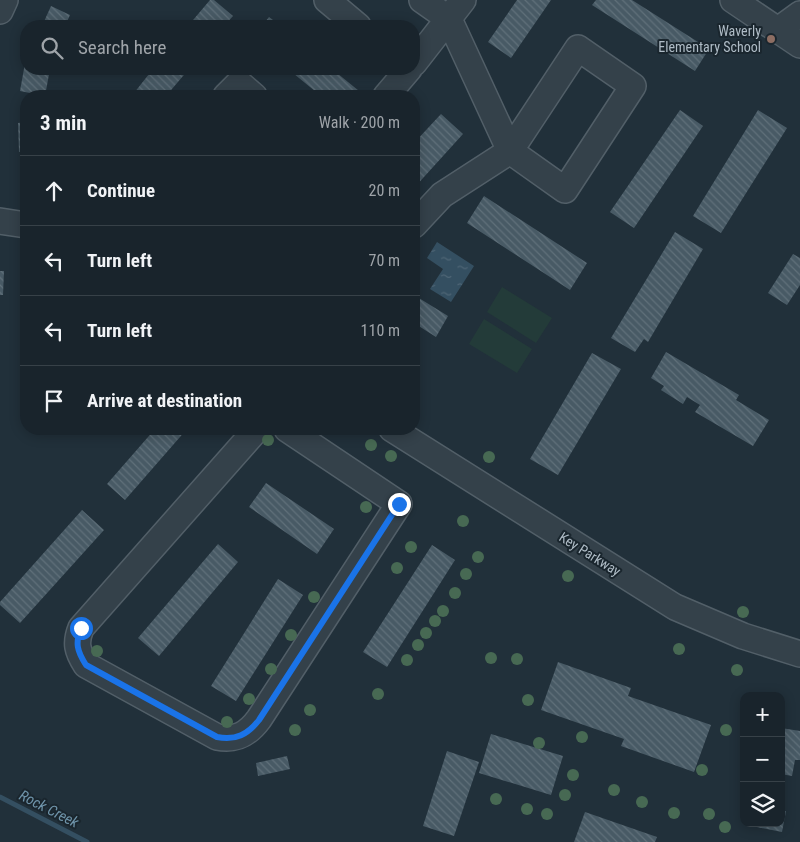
<!DOCTYPE html>
<html lang="en">
<head>
<meta charset="utf-8">
<style>
	body { margin:0; font-family:"Roboto Condensed",sans-serif; background:#222c34; color:#f1f3f6 }
	.controls { position:absolute; right:15px; bottom:15px; display:grid; overflow:hidden; border-radius:10px; box-shadow:0 2px 12px #0003 }
	.controls button { width:45px; height:45px; display:grid; place-items:center; padding:0; border:0; border-bottom:1px solid #374148; background:#19242c; color:#f1f3f6; font:25px sans-serif }
	.stop { position:absolute; width:15px; height:15px; margin:-11px; border:4px solid #1a73e8; border-radius:50%; background:#fff }
	.stop.end { background:#1a73e8; border-color:#fff; box-shadow:0 1px 5px #0008 }
	.list { margin:0; padding:0; list-style:none }
	h2 { display:flex; justify-content:space-between; align-items:center; height:65px; margin:0; padding:0 20px; font-size:21px }
	h2 small { font-size:16px; font-weight:400; color:#9fa4a9 }
	.list li { display:grid; grid-template-columns:32px 1fr auto; gap:15px; align-items:center; box-sizing:border-box; height:70px; padding:0 20px; border-top:1px solid #374148 }
	.list b { display:block; font-size:19px; white-space:nowrap }
	.list em { font-size:16px; font-style:normal; color:#9fa4a9 }
	.icon { flex:none; width:28px; height:28px; fill:none; stroke:currentColor; stroke-width:2; stroke-linecap:round; stroke-linejoin:round }
	.map { position:relative; flex:none; width:800px; height:842px; overflow:hidden }
	.search { position:absolute; background:#19242c; box-shadow:0 2px 12px #0003; left:20px; top:20px; width:400px; height:55px; display:flex; align-items:center; gap:12px; box-sizing:border-box; padding:0 18px; border-radius:20px; color:#9fa4a9; font-size:19px }
	.panel { position:absolute; background:#19242c; box-shadow:0 2px 12px #0003; left:20px; top:90px; width:400px; height:345px; border-radius:20px }
	.map>svg:first-child { display:block }
	.park { fill:#233b39 }
	.water { fill:url(#water-ripples) }
	.lines { fill:none; stroke-linecap:round; stroke-linejoin:round }
	.stream { stroke:#344f61; stroke-width:5 }
	.building { fill:url(#building-back-hatch) }
	.minor-casing { stroke:#525f68; stroke-width:28 }
	.minor { stroke:#34414a; stroke-width:25 }
	.tree { fill:#476953 }
	.route { stroke:#1a73e8; stroke-width:6 }
	.education-dot { fill:#8d6e63; stroke:#1a262e; stroke-width:2 }
	.labels { text-anchor:middle; dominant-baseline:central; stroke-width:4; stroke-linejoin:round; paint-order:stroke }
	.poi-label { font-size:14px; fill:#afbcc6; stroke:#1a262e; text-anchor:end }
	.street-label { font-size:14px; fill:#afbcc6; stroke:#1a262e }
	.water-label { font-size:15px; font-style:italic; fill:#6f94aa; stroke:#1a262e }
</style>
</head>
<body>
<div class="map">
<svg width="800" height="842" viewBox="0 0 800 842">
	<defs>
		<pattern id="water-ripples" width="26" height="14" patternUnits="userSpaceOnUse" patternTransform="scale(1.25)"><rect width="26" height="14" fill="#344f61"/><path d="M2 4q2-2 4 0t4 0M15 11q2-2 4 0t4 0" fill="none" stroke="#4f6676"/></pattern>
		<pattern id="building-back-hatch" width="6" height="6" patternUnits="userSpaceOnUse" patternTransform="scale(1.25)"><rect width="6" height="6" fill="#485a65"/><path d="M-1 5l2 2M0 0l6 6M5-1l2 2" fill="none" stroke="#60707a"/></pattern>
	</defs>
	<rect width="100%" height="100%" fill="#21303a"/>
	<!-- park -->
	<path class="park" d="M502 287 552 318 536 343 487 312Z
		M484 319 532 349 517 373 469 344Z"/>
	<!-- water -->
	<path class="water" d="M437 242 474 266 451 302 430 289 443 269 427 258Z"/>
	<g class="lines">
		<!-- stream -->
		<path class="stream" d="M0 797 87 842"/>
	</g>
	<!-- building -->
	<path class="building" d="M210 0H214L233 16 224 26H188Z
		M517 0H551L511 58 488 42Z
		M596 0H632L709 49 695 71 592 5Z
		M51 6 70 15 65 26H42Z
		M269 17 281 26H262Z
		M25 63 26 69H50L45 96 20 91Z
		M153 69H189L166 96H138L134 93Z
		M288 69H332L364 95 321 96Z
		M680 110 703 126 634 228 610 212Z
		M758 110 787 128 721 233 693 216Z
		M441 114 463 134 414 188V143Z
		M26 122V151L19 152 18 123Z
		M484 196 587 263 570 290 467 223Z
		M675 232 703 249 648 342 644 339 635 352 611 338Z
		M793 254 800 258V285L787 305 768 293Z
		M0 271H4L3 295H0Z
		M414 295 448 316 436 337 414 323Z
		M666 352 739 395 736 400 769 420 753 446 695 412 700 405 687 397 683 404 661 390 664 386 651 378Z
		M592 353 621 369 558 475 530 459Z
		M155 429H187L125 500 107 484Z
		M266 483 334 529 317 554 249 507Z
		M82 510 104 530 20 623 0 605V602Z
		M218 544 238 562 159 656 138 638Z
		M432 545 455 560 387 667 363 652Z
		M278 579 303 595 236 701 211 686Z
		M558 662 631 688 628 696 711 725 694 772 621 746 624 739 541 710Z
		M781 728 800 731V760H795L792 776 781 774Z
		M491 734 563 756 551 795 479 773Z
		M447 751 479 762 454 836 423 826Z
		M287 756 290 769 258 776 256 763Z
		M781 811H786L782 832 752 826 753 823H781Z
		M585 812 657 837 655 842H574Z"/>
	<g class="lines">
		<defs>
			<path id="minor" d="M327 0 358 26
				M733 0 800 45
				M0 11 5 0
				M778 30 800 14
				M578 48 633 86 565 190 510 151Z
				M414 63 463 0
				M226 96 239 83 254 96
				M386 96 409 69
				M0 221 26 225
				M414 225 442 195 510 151 449 19 422 0
				M257 429 81 628C75 643 77 651 86 665L217 737C236 741 248 734 259 719L399 504 287 429
				M392 429 675 607 743 636 800 654"/>
		</defs>
		<!-- minor casing -->
		<use href="#minor" class="minor-casing"/>
		<!-- minor -->
		<use href="#minor" class="minor"/>
	</g>
	<!-- trees -->
	<g class="tree">
		<circle cx="268" cy="440" r="6"/>
		<circle cx="371" cy="445" r="6"/>
		<circle cx="391" cy="456" r="6"/>
		<circle cx="489" cy="457" r="6"/>
		<circle cx="366" cy="507" r="6"/>
		<circle cx="463" cy="521" r="6"/>
		<circle cx="411" cy="547" r="6"/>
		<circle cx="478" cy="557" r="6"/>
		<circle cx="397" cy="568" r="6"/>
		<circle cx="466" cy="574" r="6"/>
		<circle cx="568" cy="576" r="6"/>
		<circle cx="455" cy="593" r="6"/>
		<circle cx="314" cy="597" r="6"/>
		<circle cx="443" cy="611" r="6"/>
		<circle cx="743" cy="612" r="6"/>
		<circle cx="435" cy="621" r="6"/>
		<circle cx="426" cy="633" r="6"/>
		<circle cx="291" cy="635" r="6"/>
		<circle cx="418" cy="645" r="6"/>
		<circle cx="679" cy="649" r="6"/>
		<circle cx="97" cy="651" r="6"/>
		<circle cx="491" cy="658" r="6"/>
		<circle cx="517" cy="659" r="6"/>
		<circle cx="407" cy="660" r="6"/>
		<circle cx="271" cy="669" r="6"/>
		<circle cx="737" cy="670" r="6"/>
		<circle cx="378" cy="694" r="6"/>
		<circle cx="249" cy="699" r="6"/>
		<circle cx="528" cy="700" r="6"/>
		<circle cx="310" cy="710" r="6"/>
		<circle cx="227" cy="722" r="6"/>
		<circle cx="295" cy="730" r="6"/>
		<circle cx="726" cy="730" r="6"/>
		<circle cx="582" cy="737" r="6"/>
		<circle cx="539" cy="743" r="6"/>
		<circle cx="702" cy="770" r="6"/>
		<circle cx="573" cy="775" r="6"/>
		<circle cx="614" cy="790" r="6"/>
		<circle cx="565" cy="795" r="6"/>
		<circle cx="496" cy="799" r="6"/>
		<circle cx="642" cy="802" r="6"/>
		<circle cx="527" cy="809" r="6"/>
		<circle cx="674" cy="813" r="6"/>
		<circle cx="547" cy="814" r="6"/>
		<circle cx="709" cy="814" r="6"/>
		<circle cx="725" cy="827" r="6"/>
	</g>
	<g class="lines">
		<!-- route -->
		<path class="route" d="M81 628C75 643 77 651 86 665L217 737C236 741 248 734 259 720L399 504"/>
	</g>
	<!-- markers -->
	<circle class="education-dot" cx="771" cy="39" r="5"/>
	<g class="labels">
		<!-- poi labels -->
		<g class="poi-label">
			<text x="761" y="31">Waverly<tspan x="761" dy="16">Elementary School</tspan></text>
		</g>
		<!-- street labels -->
		<g class="street-label">
			<text transform="translate(590 554) rotate(32)">Key Parkway</text>
		</g>
		<!-- water labels -->
		<g class="water-label">
			<text transform="translate(49 809) rotate(27)">Rock Creek</text>
		</g>
	</g>
</svg>
<div class="controls">
<button>+</button>
<button>−</button>
<button><svg class="icon" aria-label="layers" viewBox="0 0 24 24"><path d="M12 4l9 5-9 5-9-5zM3 14l9 5 9-5"/></svg></button>
</div>
<div class="stop" style="left:81px;top:628px"></div>
<div class="stop end" style="left:399px;top:504px"></div>
<div class="search"><svg class="icon" aria-label="search" viewBox="0 0 24 24"><circle cx="10" cy="10" r="6"/><path d="M15 15l6 6"/></svg>Search here</div>
<section class="panel">
<h2>3 min<small>Walk · 200 m</small></h2>
<ul class="list">
<li><svg class="icon" aria-label="ahead" viewBox="0 0 24 24"><path d="M12 20V5M6 11l6-6 6 6"/></svg><div><b>Continue</b></div><em>20 m</em></li>
<li><svg class="icon" aria-label="left" viewBox="0 0 24 24"><path d="M17 20v-9H6M10 6l-5 5 5 5"/></svg><div><b>Turn left</b></div><em>70 m</em></li>
<li><svg class="icon" aria-label="left" viewBox="0 0 24 24"><path d="M17 20v-9H6M10 6l-5 5 5 5"/></svg><div><b>Turn left</b></div><em>110 m</em></li>
<li><svg class="icon" aria-label="arrive" viewBox="0 0 24 24"><path d="M6 21V4h12l-3 4 3 4H6"/></svg><div><b>Arrive at destination</b></div></li>
</ul>
</section>
</div>
</body>
</html>
